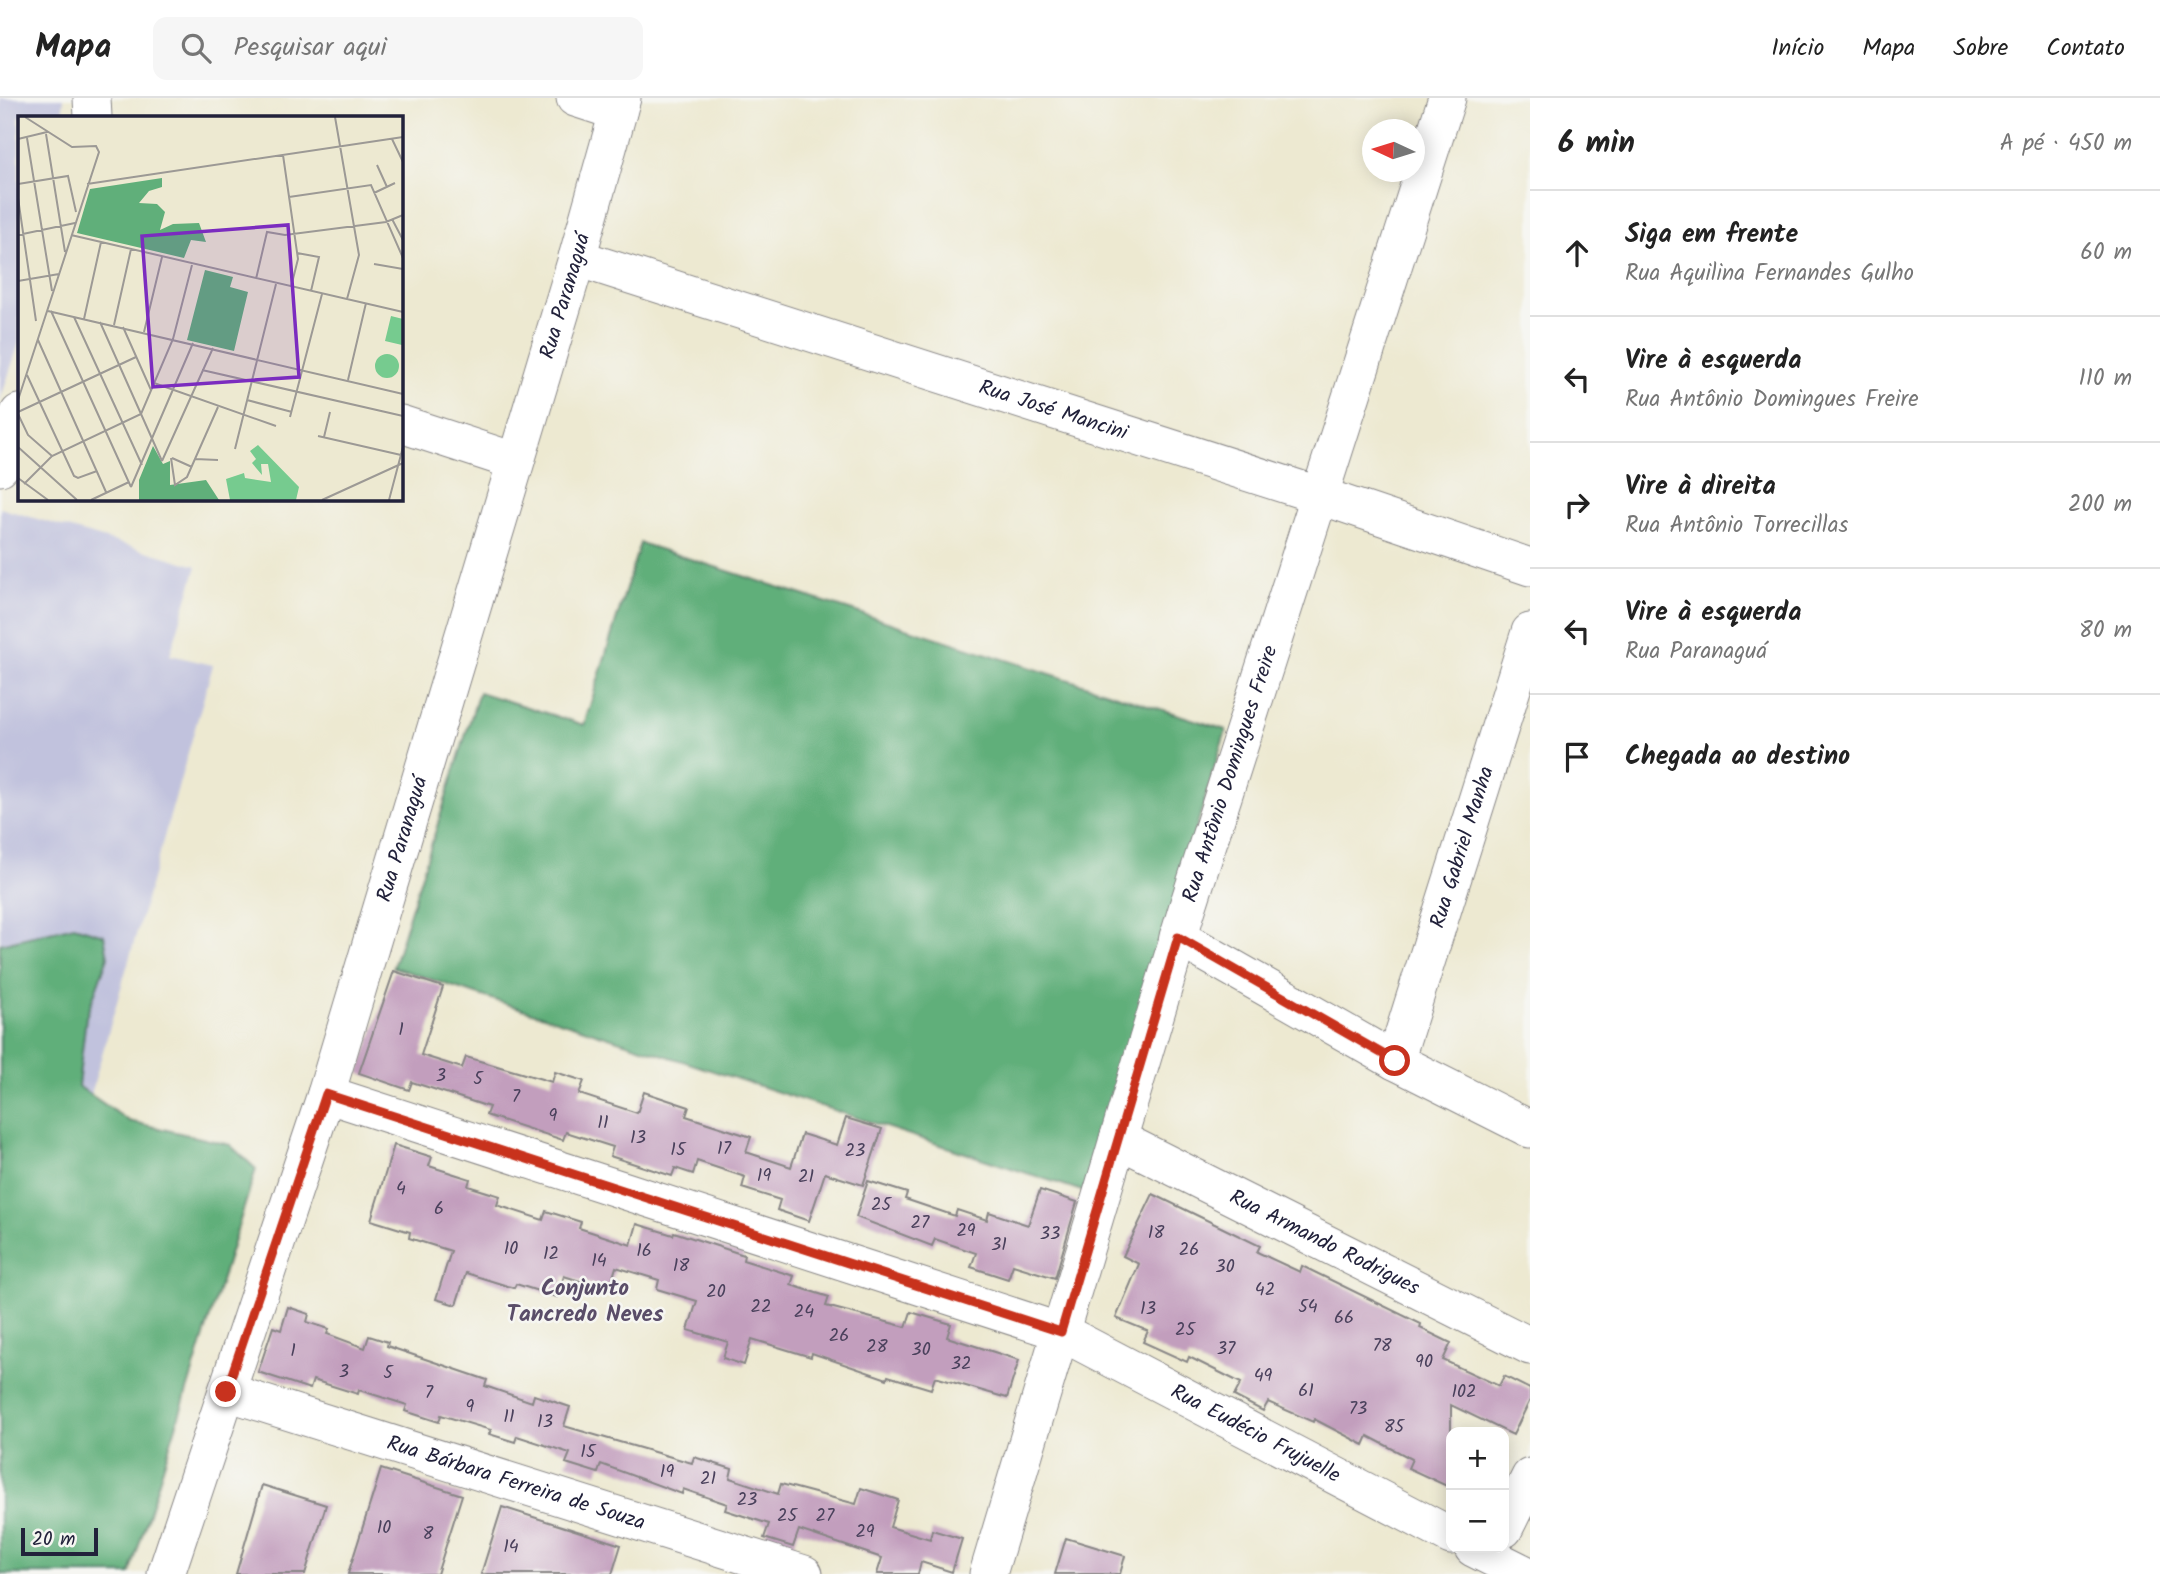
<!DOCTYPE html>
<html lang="pt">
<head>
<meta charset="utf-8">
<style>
	body { margin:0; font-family:Kalam,sans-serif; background:#f6f6f6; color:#222 }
	.controls { position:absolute; right:21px; bottom:21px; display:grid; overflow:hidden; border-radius:14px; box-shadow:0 4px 18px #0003 }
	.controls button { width:63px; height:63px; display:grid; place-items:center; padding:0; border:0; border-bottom:2px solid #e0e0e0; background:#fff; color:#222; font:35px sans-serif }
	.compass { position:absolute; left:1362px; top:21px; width:63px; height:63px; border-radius:50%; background:#fff; box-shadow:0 4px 18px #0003; rotate:274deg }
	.scale { position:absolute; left:21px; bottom:18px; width:77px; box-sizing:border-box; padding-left:7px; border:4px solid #22223b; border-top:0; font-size:19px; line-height:24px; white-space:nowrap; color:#22223b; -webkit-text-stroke:5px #f6f6f2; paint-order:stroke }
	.stop { position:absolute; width:21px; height:21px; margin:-16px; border:5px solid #c8321e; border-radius:50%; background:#fff }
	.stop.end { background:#c8321e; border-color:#fff; box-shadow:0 2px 7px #0008 }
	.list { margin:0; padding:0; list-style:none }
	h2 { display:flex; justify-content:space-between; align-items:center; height:91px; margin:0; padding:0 28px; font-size:30px }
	h2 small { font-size:23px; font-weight:400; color:#767676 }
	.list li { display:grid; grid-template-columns:46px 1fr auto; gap:21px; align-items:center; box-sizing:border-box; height:126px; padding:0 28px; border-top:2px solid #e0e0e0 }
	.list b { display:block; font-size:26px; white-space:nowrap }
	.list p { margin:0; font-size:23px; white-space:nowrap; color:#767676 }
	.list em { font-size:23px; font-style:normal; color:#767676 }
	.icon { flex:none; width:38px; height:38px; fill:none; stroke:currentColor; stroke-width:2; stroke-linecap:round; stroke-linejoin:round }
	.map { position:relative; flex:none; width:1530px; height:1476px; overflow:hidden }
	header { display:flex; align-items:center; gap:42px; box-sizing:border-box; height:98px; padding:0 35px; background:#fff; border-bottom:2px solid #e0e0e0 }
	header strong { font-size:33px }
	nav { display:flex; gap:38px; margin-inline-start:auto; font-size:24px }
	.search { width:490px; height:63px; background:#f6f6f6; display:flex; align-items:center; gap:18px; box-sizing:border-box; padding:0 24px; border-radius:14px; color:#767676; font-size:26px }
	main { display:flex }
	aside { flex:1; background:#fff }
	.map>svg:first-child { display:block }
	.industrial { fill:#c1c2dd }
	.forest { fill:#60af7a; stroke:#41685a; stroke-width:2 }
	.building { fill:#c29ebd }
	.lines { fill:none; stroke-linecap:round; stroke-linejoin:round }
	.minor-casing { stroke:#888686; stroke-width:39 }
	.minor { stroke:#fff; stroke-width:37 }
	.route { stroke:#c8321e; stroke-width:9 }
	.labels { text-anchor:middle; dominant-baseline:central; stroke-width:5; stroke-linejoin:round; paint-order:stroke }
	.number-label { font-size:18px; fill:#4a415c }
	.street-label { font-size:21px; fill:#22223b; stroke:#f6f6f2 }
	.neighbourhood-label { font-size:23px; font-weight:bold; fill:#5a4d68; stroke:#f6f6f2 }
	.inset-road { fill:none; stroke:#9c9995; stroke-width:2 }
	.view { fill:#7b2cbf; fill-opacity:0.15; stroke:#7b2cbf; stroke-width:3.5 }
	.inset-edge { fill:none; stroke:#22223b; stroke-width:3.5 }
</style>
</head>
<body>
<header>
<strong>Mapa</strong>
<div class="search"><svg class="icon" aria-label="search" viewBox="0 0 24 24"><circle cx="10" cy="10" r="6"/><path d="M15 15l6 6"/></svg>Pesquisar aqui</div>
<nav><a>Início</a><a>Mapa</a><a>Sobre</a><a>Contato</a></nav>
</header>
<main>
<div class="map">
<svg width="1530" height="1476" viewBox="0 0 1530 1476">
	<rect width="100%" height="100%" fill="#f6f6f2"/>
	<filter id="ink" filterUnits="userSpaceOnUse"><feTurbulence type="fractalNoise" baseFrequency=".0143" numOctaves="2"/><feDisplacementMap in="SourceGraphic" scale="14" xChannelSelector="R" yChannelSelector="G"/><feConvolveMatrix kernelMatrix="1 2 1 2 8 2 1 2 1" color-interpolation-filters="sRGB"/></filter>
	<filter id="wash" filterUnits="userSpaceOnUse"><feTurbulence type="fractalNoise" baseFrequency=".00686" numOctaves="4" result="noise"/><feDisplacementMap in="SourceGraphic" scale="28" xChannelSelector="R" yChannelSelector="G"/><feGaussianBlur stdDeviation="1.57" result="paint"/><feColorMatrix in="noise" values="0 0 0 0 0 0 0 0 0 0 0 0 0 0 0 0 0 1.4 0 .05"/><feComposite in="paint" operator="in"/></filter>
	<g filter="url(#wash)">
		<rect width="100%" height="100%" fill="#ede9d1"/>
		<!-- industrial -->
		<path class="industrial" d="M0 0H64L62 19H19V245L0 303Z
			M0 410 197 468 170 557 213 567 32 1202 0 1204Z"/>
		<!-- forest -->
		<path class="forest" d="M640 445 1226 632 1085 1094 393 869 479 594 584 627Z
			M74 828 104 837 108 859 86 919 78 988 129 1023 230 1047 256 1071 130 1476H0V846Z"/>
		<g id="blocks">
			<!-- building -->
			<path class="building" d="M394 873 443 889 421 957 462 970 466 959 552 984 555 974 584 983 579 996 637 1015 644 994 689 1009 686 1018 751 1039 746 1054 791 1069 802 1036 837 1047 846 1020 882 1031 863 1087 825 1075 809 1123 777 1112 780 1102 742 1090 745 1079 697 1063 693 1076 675 1070 672 1078 610 1058 613 1049 566 1034 563 1042 486 1017 489 1009 412 984 409 992 359 975Z
				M394 1047 432 1059 429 1068 470 1081 468 1088 500 1098 497 1107 543 1122 546 1113 581 1124 579 1130 631 1147 637 1126 673 1137 674 1134 744 1157 743 1162 794 1178 791 1187 829 1199 826 1208 906 1229 911 1214 951 1226 947 1239 1019 1262 1007 1300 935 1279 931 1291 888 1278 887 1281 812 1255 811 1259 752 1241 744 1267 723 1260 728 1244 688 1232 697 1203 657 1191 659 1182 616 1169 609 1192 564 1178 557 1199 516 1186 514 1190 466 1175 456 1207 436 1201 451 1153 409 1140 410 1134 371 1122Z
				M868 1083 907 1095 905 1101 955 1118 957 1112 987 1122 989 1114 1028 1127 1040 1092 1077 1104 1055 1180 1013 1167 1008 1181 971 1169 976 1155 935 1141 932 1148 856 1119Z
				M1153 1096 1260 1148 1257 1154 1300 1174 1302 1168 1421 1226 1420 1230 1451 1245 1443 1262 1499 1288 1504 1278 1530 1291V1302L1513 1337 1451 1307V1390L1408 1370 1412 1361 1368 1338 1364 1347 1314 1321 1313 1324 1268 1304 1263 1313 1234 1298 1241 1285 1189 1259 1187 1264 1143 1244 1148 1233 1116 1220 1139 1166 1123 1158Z
				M288 1209 309 1216 307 1224 329 1231 327 1236 365 1250 369 1238 388 1244 387 1248 487 1282 485 1288 532 1304 534 1297 570 1309 564 1328 692 1365 694 1359 732 1371 730 1380 778 1396 781 1386 856 1406 861 1390 898 1402 890 1429 930 1441 932 1432 962 1441 952 1474 921 1464 918 1476H877L882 1460 799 1432 793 1449 764 1440 769 1426 725 1412 727 1406 683 1391 682 1396 601 1366 598 1375 566 1365 570 1355 517 1338 515 1344 489 1336 491 1332 441 1317 439 1324 405 1313 407 1307 359 1292 358 1296 313 1282 310 1291 258 1274 273 1229 281 1232Z
				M381 1371 462 1397 437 1476H348Z
				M262 1387 326 1407 305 1476H236Z
				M502 1409 621 1447 612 1476H481Z
				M1066 1440 1125 1458 1120 1476H1055Z"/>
		</g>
	</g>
	<g filter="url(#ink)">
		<use href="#blocks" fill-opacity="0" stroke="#888686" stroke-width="2"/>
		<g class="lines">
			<defs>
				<g id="minor">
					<path d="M92 0 93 19"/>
					<path d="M575 0 618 14"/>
					<path id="s1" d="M577 160 1318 397 1530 469"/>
					<path d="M401 326 514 363"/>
					<path d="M0 369 19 315"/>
					<path d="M1178 839 1395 963 1530 1031"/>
					<path id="s2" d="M1395 963 1530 534"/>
					<path id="s3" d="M326 996 1061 1234 1451 1438"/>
					<path id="s4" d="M1118 1041 1530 1248"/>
					<path id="s5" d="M227 1294 804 1476"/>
					<path d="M1504 1431 1530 1379"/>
					<path d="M1473 1450 1525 1476"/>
					<path id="s6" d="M166 1476 326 996 577 160 622 0"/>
					<path id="s7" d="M988 1476 1187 811 1447 0"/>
				</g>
			</defs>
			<!-- minor casing -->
			<use href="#minor" class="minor-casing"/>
			<!-- minor -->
			<use href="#minor" class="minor"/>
		</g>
	</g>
	<g class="lines" filter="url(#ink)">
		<!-- route -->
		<path class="route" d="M226 1294 326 996 1061 1234 1178 839 1395 963"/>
	</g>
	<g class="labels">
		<!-- number labels -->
		<g class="number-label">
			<text x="401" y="932">1</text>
			<text x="441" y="978">3</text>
			<text x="478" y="981">5</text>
			<text x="516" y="999">7</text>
			<text x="553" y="1018">9</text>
			<text x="603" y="1025">11</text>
			<text x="638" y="1040">13</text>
			<text x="724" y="1051">17</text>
			<text x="678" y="1052">15</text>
			<text x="855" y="1053">23</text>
			<text x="764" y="1078">19</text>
			<text x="806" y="1079">21</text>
			<text x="401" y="1091">4</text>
			<text x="881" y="1107">25</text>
			<text x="439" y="1111">6</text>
			<text x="920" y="1125">27</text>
			<text x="966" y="1133">29</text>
			<text x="1156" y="1135">18</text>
			<text x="1050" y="1136">33</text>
			<text x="999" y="1147">31</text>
			<text x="511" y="1151">10</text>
			<text x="1189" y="1152">26</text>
			<text x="644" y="1153">16</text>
			<text x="551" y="1156">12</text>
			<text x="599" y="1163">14</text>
			<text x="681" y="1168">18</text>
			<text x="1225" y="1169">30</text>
			<text x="1265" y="1192">42</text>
			<text x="716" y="1194">20</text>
			<text x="761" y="1209">22</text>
			<text x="1308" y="1209">54</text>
			<text x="1148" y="1211">13</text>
			<text x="804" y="1214">24</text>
			<text x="1344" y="1220">66</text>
			<text x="1185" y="1232">25</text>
			<text x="839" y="1238">26</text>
			<text x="1382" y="1248">78</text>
			<text x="877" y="1249">28</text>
			<text x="1226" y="1251">37</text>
			<text x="921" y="1252">30</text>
			<text x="293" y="1253">1</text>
			<text x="1424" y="1264">90</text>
			<text x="961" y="1266">32</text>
			<text x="344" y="1274">3</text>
			<text x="388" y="1275">5</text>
			<text x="1263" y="1278">49</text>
			<text x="1306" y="1293">61</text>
			<text x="1464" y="1294">102</text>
			<text x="429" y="1295">7</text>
			<text x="470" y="1309">9</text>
			<text x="1358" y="1311">73</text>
			<text x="509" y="1319">11</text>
			<text x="545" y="1324">13</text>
			<text x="1394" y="1329">85</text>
			<text x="588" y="1354">15</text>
			<text x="667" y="1374">19</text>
			<text x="708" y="1381">21</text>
			<text x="747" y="1402">23</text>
			<text x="787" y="1418">25</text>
			<text x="825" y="1418">27</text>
			<text x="384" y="1430">10</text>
			<text x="865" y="1434">29</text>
			<text x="428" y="1436">8</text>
			<text x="511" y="1449">14</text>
		</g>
		<!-- street labels -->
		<g class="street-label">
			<text stroke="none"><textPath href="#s6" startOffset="1339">Rua Paranaguá</textPath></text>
			<text stroke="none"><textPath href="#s1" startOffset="500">Rua José Mancini</textPath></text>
			<text stroke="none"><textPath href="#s7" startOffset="836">Rua Antônio Domingues Freire</textPath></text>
			<text stroke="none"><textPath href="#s6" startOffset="772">Rua Paranaguá</textPath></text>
			<text stroke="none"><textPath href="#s2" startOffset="224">Rua Gabriel Manha</textPath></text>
			<text stroke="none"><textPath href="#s4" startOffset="231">Rua Armando Rodrigues</textPath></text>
			<text stroke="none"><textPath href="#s3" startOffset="992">Rua Eudécio Frujuelle</textPath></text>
			<text stroke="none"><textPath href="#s5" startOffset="303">Rua Bárbara Ferreira de Souza</textPath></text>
		</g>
		<!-- neighbourhood labels -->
		<g class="neighbourhood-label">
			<text x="585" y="1191">Conjunto<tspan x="585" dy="26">Tancredo Neves</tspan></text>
		</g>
	</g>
	<!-- overview -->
	<g transform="translate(18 18)">
		<rect width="385" height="385" fill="#ede9d1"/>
		<path d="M373 200 385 203 384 229 367 225ZM357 250a12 12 0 1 1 24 0a12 12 0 1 1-24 0ZM240 329 281 371 278 384H212L208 363 226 357 227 362 253 366 250 348H243L244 359 234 347 238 343 232 335Z" fill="#76cb8f"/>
		<path d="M144 62V71L131 75 121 87 139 88 147 96 142 114 155 108 181 107 188 126 173 124 166 142 59 117 72 73ZM187 154 215 161 212 171 230 176 216 235 169 224ZM135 330 145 348 152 345V369L188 364 201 384H121V364Z" fill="#60af7a"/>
		<path class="inset-road" d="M317 1 341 139 329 183M28 18 47 136M9 22 34 175M0 23 29 16M374 23 385 46M265 39 280 143 273 171M359 49 369 71M0 68 50 60 58 96M69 68 385 21M356 77 377 67M271 81 353 69 385 142M0 82 18 205M374 103 385 124M0 119 57 107M53 119 385 196M279 137 301 141 293 175M356 148 385 153M238 163 249 116 267 119 368 106 385 99M0 165 41 158M30 195 385 278M33 195 113 371M56 201 124 349M66 203 83 126M82 206 144 345M96 209 113 133M105 211 133 274M126 216 144 141M20 224 88 376M184 254 385 300M9 259 56 360 60 362 79 355M330 264 348 187M136 267 258 310M0 284 81 36 78 30 54 31 7 1M229 284 274 296M0 296 118 241M0 298 10 319 34 340M272 301 304 178M300 320 383 339M306 321 312 296M0 331 59 384M217 333 258 168M153 342 157 369 169 361 200 291M154 342 174 351M177 343 200 344M144 345 195 232M0 362 30 384M6 368 34 340 123 298 155 223 174 149M113 371 175 227M73 384 111 366M304 384 385 347M371 384 385 331"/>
		<path class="view" d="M270 109 281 261 135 271 124 120Z"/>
		<rect width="385" height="385" class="inset-edge"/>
	</g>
</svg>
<div class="controls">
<button>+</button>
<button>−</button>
</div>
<svg class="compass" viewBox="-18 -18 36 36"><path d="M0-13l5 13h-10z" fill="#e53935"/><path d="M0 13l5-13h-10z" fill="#767676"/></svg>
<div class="scale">20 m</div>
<div class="stop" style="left:1395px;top:963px"></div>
<div class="stop end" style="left:226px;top:1294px"></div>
</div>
<aside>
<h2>6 min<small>A pé · 450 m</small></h2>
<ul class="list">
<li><svg class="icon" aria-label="ahead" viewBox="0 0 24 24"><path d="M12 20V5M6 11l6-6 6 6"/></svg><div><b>Siga em frente</b><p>Rua Aquilina Fernandes Gulho</p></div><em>60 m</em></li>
<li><svg class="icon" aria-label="left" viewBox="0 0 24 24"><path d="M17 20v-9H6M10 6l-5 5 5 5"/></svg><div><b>Vire à esquerda</b><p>Rua Antônio Domingues Freire</p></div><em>110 m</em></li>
<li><svg class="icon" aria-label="right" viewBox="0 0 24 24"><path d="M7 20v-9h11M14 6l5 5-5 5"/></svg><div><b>Vire à direita</b><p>Rua Antônio Torrecillas</p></div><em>200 m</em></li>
<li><svg class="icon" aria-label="left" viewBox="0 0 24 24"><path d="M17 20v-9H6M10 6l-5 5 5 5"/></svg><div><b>Vire à esquerda</b><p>Rua Paranaguá</p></div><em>80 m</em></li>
<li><svg class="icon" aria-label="arrive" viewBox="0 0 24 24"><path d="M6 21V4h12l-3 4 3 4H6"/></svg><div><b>Chegada ao destino</b></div></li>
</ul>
</aside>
</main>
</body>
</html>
